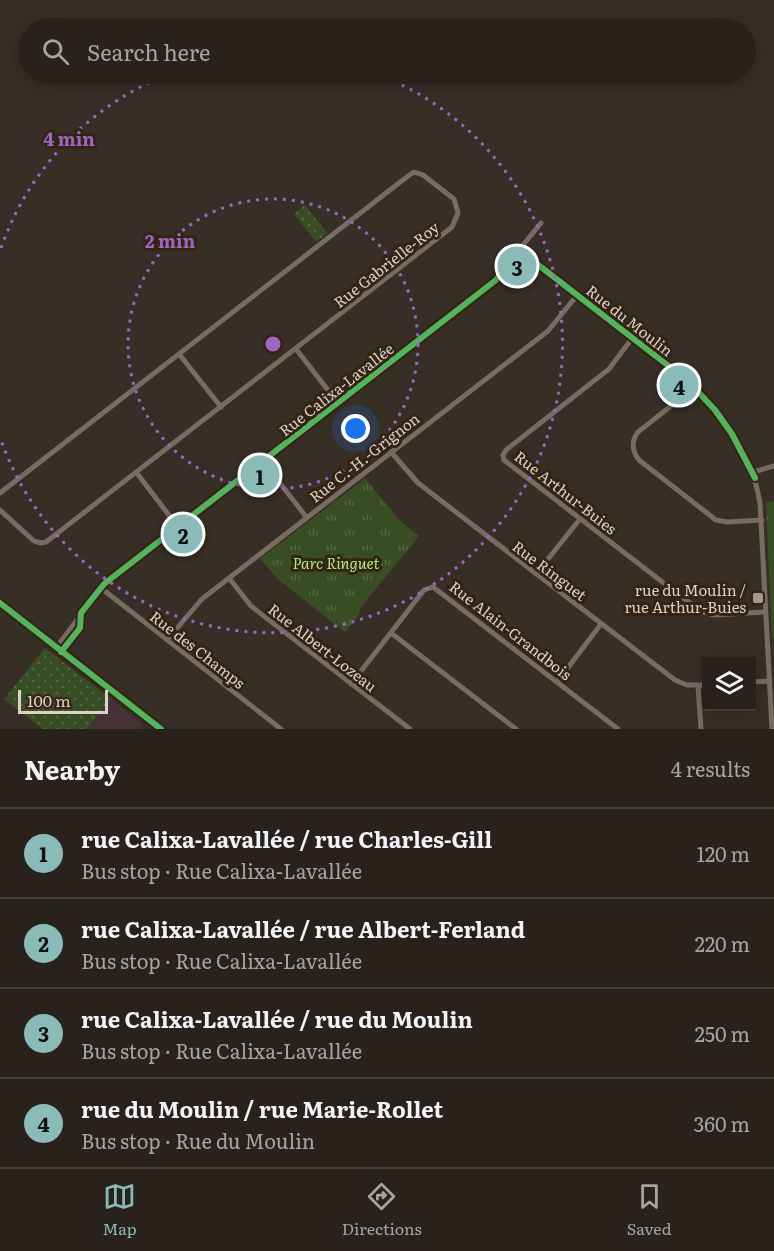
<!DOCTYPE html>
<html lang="en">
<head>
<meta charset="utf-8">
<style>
	body { margin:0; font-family:Literata,serif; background:#352f29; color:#f1f3f6 }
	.controls { position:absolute; right:18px; bottom:18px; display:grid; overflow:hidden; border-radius:0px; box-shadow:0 3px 15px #0003 }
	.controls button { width:54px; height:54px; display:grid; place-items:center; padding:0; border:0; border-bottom:2px solid #453f3b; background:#29221c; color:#f1f3f6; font:30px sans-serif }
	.scale { position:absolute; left:18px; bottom:15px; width:90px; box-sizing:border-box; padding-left:6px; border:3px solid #dbd1c7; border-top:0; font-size:16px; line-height:21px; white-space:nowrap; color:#dbd1c7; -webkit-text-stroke:4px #332415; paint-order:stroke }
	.you { position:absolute; left:356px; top:429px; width:21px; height:21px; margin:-15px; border:4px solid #fff; border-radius:50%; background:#1a73e8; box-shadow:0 0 0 9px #1a73e833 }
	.badge { display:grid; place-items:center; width:39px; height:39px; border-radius:50%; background:#8bbbb9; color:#111; font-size:20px; font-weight:700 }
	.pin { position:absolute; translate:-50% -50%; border:3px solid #fff; box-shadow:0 2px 6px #0006 }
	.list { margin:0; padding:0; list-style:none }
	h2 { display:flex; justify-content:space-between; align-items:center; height:78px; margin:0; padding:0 24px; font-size:26px }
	h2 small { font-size:20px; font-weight:400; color:#a5a4a3 }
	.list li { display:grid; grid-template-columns:39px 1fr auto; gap:18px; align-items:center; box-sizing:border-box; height:90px; padding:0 24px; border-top:2px solid #453f3b }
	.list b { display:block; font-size:22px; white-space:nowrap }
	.list p { margin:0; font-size:20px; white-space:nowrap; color:#a5a4a3 }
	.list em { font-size:20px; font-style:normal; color:#a5a4a3 }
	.icon { flex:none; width:33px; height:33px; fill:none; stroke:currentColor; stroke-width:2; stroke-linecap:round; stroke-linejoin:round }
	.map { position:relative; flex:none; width:774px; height:729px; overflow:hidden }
	.search { position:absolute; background:#29221c; box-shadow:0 3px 15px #0003; left:18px; right:18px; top:18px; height:66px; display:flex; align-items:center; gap:15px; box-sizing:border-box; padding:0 21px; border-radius:33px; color:#a5a4a3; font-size:22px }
	.sheet { height:438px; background:#29221c }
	nav { display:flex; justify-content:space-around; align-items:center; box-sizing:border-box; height:84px; border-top:2px solid #453f3b; background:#29221c; font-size:16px; color:#a5a4a3 }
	nav a { display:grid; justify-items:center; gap:3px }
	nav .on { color:#8bbbb9 }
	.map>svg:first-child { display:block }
	.commercial { fill:#443237 }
	.grass { fill:url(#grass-dots) }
	.park { fill:url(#park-tufts) }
	.garden { fill:#394d24 }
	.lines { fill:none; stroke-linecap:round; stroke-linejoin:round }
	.street { stroke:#776b62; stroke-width:5 }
	.secondary { stroke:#6f6459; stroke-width:7 }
	.cycleway-casing { stroke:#332415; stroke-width:10 }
	.cycleway { stroke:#56b35d; stroke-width:6 }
	.ring { fill:none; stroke:#9d66c2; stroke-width:3; stroke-dasharray:3 6 }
	.poi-dot { fill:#a2988f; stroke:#332415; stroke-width:2 }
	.labels { text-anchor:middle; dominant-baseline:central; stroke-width:6; stroke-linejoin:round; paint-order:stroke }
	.street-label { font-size:15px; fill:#dbd1c7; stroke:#332415 }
	.park-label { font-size:15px; font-style:italic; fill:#aeea7d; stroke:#332415 }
	.poi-label { font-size:15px; fill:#dbd1c7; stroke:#332415; text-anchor:end }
	.centre { fill:#9d66c2; stroke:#332415; stroke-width:3 }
	.ring-label { font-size:18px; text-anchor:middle; font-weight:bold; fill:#9d66c2; stroke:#332415; stroke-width:6; stroke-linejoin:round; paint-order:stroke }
</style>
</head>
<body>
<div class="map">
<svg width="774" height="729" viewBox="0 0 774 729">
	<defs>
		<pattern id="grass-dots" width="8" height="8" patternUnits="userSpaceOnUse" patternTransform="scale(1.5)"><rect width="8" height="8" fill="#394d24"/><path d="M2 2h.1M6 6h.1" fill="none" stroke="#556642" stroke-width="1.8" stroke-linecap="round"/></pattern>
		<pattern id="park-tufts" width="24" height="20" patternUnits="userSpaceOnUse" patternTransform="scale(1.5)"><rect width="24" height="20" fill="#394d24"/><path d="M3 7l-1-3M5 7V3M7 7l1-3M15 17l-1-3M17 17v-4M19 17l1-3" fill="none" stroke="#556642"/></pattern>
	</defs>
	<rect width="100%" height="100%" fill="#372e26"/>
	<!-- commercial -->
	<path class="commercial" d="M111 699 139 721 142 724V729H87Z"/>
	<!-- grass -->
	<path class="grass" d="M305 205 327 233 316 242 294 214Z
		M45 648 111 699 87 729H43L4 699Z"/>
	<!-- park -->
	<path class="park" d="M365 478 398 519 419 536 361 607 358 616 345 632 279 580 260 559Z
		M774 501V638L772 639 766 503Z"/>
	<!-- garden -->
	<path class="garden" d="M323 543 328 577 307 580 302 546Z"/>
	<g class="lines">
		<!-- street -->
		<path class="street" d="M519 250C550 274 582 298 614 322 675 369 747 421 760 503L772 729
			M633 337 609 369 506 450 503 455 504 460 700 611 714 615 766 612
			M296 349 338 403
			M179 354 221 407
			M695 387 638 432C631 441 632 451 639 460L716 520 727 522 762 520
			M391 452 418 483 675 680 687 685H706
			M263 461 307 518
			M136 472 178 527
			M753 472 774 466
			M0 493 408 176 414 172 423 175 454 199 458 213 452 227 46 542 41 543 34 541 0 510
			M536 574 580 519
			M229 578 251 606 410 729
			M101 588 281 729
			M391 633 516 729
			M167 640 202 599 548 331 578 294
			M56 648 104 584 491 284 541 223
			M557 682 601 624
			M752 682 770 681
			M351 684 424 590 433 587 618 729
			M698 686 701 729"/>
		<!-- secondary -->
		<path class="secondary" d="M0 603 161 729"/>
		<defs>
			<path id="cycleway" d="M0 603 161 729
				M61 652 80 628 81 613 104 584 487 287 496 280 519 250 688 381 715 410 732 434 755 478"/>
		</defs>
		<!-- cycleway casing -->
		<use href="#cycleway" class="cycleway-casing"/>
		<!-- cycleway -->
		<use href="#cycleway" class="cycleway"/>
	</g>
	<!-- distance rings -->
	<g class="ring">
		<circle cx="273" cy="344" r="145"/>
		<path d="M1 248A289 289 0 0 1 169 74M377 74A289 289 0 1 1 1 440"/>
	</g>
	<!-- markers -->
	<rect class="poi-dot" x="752" y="592" width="12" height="12" rx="3"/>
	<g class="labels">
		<!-- street labels -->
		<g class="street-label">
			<text transform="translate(386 264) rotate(-38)">Rue Gabrielle-Roy</text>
			<text transform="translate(630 320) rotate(38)">Rue du Moulin</text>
			<text transform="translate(336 389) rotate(-38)">Rue Calixa-Lavallée</text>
			<text transform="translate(364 457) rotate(-38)">Rue C.-H.-Grignon</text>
			<text transform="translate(566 492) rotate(38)">Rue Arthur-Buies</text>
			<text transform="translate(550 570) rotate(37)">Rue Ringuet</text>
			<text transform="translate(511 630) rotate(38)">Rue Alain-Grandbois</text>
			<text transform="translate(323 647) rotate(38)">Rue Albert-Lozeau</text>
			<text transform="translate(198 649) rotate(38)">Rue des Champs</text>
		</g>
		<!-- park labels -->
		<g class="park-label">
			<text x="336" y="562">Parc Ringuet</text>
		</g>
		<!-- poi labels -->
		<g class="poi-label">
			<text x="746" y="589">rue du Moulin /<tspan x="746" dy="17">rue Arthur-Buies</tspan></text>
		</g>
	</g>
	<circle cx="273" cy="344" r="9" class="centre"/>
	<g class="ring-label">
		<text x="69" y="146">4 min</text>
		<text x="170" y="248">2 min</text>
	</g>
</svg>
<div class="controls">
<button><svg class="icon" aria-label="layers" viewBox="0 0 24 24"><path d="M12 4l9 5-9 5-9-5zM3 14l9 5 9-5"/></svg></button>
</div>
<div class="scale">100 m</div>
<div class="you"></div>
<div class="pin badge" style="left:260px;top:475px">1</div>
<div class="pin badge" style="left:183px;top:534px">2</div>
<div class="pin badge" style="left:517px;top:266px">3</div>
<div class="pin badge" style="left:679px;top:385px">4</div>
<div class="search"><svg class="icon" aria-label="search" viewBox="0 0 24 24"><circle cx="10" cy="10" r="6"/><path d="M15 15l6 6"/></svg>Search here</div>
</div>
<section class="sheet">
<h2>Nearby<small>4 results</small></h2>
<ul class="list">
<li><span class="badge">1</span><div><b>rue Calixa-Lavallée / rue Charles-Gill</b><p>Bus stop · Rue Calixa-Lavallée</p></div><em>120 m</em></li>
<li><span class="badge">2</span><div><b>rue Calixa-Lavallée / rue Albert-Ferland</b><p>Bus stop · Rue Calixa-Lavallée</p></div><em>220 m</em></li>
<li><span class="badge">3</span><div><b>rue Calixa-Lavallée / rue du Moulin</b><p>Bus stop · Rue Calixa-Lavallée</p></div><em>250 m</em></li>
<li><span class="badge">4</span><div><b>rue du Moulin / rue Marie-Rollet</b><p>Bus stop · Rue du Moulin</p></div><em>360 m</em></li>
</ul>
</section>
<nav>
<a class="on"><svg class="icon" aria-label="map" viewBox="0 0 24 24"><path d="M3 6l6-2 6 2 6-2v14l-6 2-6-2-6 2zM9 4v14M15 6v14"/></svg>Map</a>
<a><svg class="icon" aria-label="directions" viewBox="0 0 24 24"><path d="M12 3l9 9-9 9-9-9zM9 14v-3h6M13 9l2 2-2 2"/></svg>Directions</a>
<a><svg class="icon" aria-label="saved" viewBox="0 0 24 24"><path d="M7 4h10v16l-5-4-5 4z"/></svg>Saved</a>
</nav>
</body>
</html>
